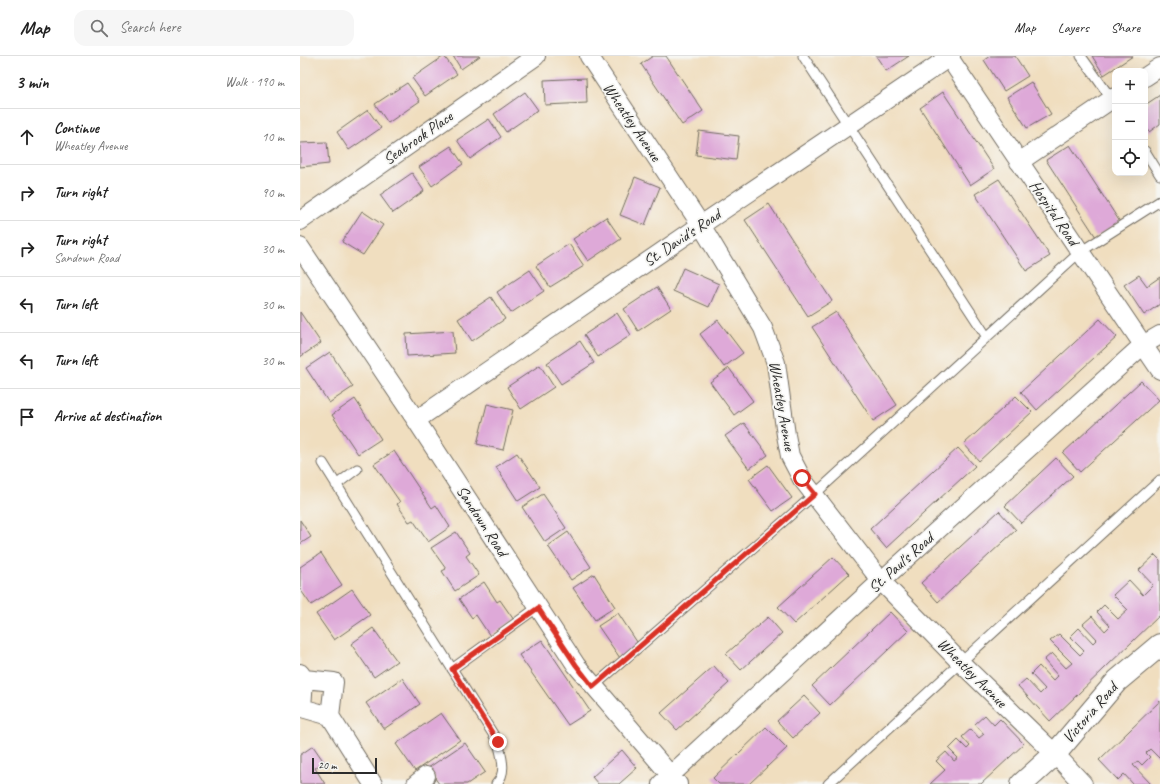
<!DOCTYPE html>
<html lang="en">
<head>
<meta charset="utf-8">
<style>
	body { margin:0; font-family:Caveat,sans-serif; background:#f6f6f6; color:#222 }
	.controls { position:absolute; right:12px; top:12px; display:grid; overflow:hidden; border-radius:8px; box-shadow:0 4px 16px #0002 }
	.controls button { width:36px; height:36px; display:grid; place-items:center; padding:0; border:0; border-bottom:1px solid #e0e0e0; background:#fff; color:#222; font:20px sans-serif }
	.scale { position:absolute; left:12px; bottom:10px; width:65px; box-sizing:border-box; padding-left:4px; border:2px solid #2b2b2b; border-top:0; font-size:11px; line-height:14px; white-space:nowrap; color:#2b2b2b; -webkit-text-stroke:3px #f6f6f2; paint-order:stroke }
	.stop { position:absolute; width:12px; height:12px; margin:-9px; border:3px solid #d93025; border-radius:50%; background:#fff }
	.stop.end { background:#d93025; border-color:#fff; box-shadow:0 1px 4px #0008 }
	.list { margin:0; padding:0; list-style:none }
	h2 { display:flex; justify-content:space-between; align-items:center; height:52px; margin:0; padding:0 16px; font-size:17px }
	h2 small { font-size:13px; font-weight:400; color:#767676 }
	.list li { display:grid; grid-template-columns:26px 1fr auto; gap:12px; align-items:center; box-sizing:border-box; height:56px; padding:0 16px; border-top:1px solid #e0e0e0 }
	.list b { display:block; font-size:15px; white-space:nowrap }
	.list p { margin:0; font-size:13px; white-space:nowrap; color:#767676 }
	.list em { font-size:13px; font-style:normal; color:#767676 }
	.icon { flex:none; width:22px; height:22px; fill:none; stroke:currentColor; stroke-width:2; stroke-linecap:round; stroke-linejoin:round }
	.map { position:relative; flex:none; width:860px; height:728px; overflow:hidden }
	header { display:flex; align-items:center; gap:24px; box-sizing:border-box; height:56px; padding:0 20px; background:#fff; border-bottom:1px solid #e0e0e0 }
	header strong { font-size:19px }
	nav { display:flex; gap:22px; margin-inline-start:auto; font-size:14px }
	.search { width:280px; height:36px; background:#f6f6f6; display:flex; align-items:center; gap:10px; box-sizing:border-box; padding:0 14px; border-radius:12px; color:#767676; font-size:15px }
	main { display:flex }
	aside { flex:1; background:#fff }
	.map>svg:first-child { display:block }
	.building { fill:#dea9d8 }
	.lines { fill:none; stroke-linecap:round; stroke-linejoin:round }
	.service-casing { stroke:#706a5f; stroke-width:11 }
	.minor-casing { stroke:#706a5f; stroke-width:20 }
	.tertiary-casing { stroke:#706a5f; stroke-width:24 }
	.service { stroke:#fff; stroke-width:9 }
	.minor { stroke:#fff; stroke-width:18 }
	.tertiary { stroke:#fff; stroke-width:22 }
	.route { stroke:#d93025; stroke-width:5 }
	.labels { text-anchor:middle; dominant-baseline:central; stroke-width:3.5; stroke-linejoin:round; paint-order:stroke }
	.street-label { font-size:16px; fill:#2b2b2b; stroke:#f6f6f2 }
</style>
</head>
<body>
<header>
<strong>Map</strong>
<div class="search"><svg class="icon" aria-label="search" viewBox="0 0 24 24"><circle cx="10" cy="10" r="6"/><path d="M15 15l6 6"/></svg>Search here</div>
<nav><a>Map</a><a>Layers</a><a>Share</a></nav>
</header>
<main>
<aside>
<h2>3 min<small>Walk · 190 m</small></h2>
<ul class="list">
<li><svg class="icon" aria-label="ahead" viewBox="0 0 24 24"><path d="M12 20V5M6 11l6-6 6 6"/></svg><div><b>Continue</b><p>Wheatley Avenue</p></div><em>10 m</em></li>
<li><svg class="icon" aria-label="right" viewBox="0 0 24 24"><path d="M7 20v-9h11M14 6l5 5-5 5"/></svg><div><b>Turn right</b></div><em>90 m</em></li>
<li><svg class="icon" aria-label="right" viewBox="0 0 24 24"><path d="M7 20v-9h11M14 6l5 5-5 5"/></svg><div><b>Turn right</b><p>Sandown Road</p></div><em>30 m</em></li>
<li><svg class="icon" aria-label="left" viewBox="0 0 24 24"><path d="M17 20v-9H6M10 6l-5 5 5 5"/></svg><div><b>Turn left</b></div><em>30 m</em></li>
<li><svg class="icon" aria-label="left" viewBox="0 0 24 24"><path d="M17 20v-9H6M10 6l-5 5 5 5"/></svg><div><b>Turn left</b></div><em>30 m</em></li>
<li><svg class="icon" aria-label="arrive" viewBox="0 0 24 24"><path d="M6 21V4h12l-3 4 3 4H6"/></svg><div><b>Arrive at destination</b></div></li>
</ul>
</aside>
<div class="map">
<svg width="860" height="728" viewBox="0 0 860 728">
	<rect width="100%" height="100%" fill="#f6f6f2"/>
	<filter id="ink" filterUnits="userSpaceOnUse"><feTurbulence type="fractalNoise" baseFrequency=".025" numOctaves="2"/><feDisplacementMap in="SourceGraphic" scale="8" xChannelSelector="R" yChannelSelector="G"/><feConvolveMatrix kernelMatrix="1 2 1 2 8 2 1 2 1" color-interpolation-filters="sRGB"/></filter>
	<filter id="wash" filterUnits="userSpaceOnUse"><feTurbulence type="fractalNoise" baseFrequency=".012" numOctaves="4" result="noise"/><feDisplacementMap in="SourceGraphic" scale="16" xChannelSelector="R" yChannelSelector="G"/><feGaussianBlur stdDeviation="0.9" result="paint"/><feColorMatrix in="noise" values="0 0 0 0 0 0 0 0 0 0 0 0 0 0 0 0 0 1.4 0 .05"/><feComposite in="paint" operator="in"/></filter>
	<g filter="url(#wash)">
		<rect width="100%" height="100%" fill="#f0debf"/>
		<g id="blocks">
			<!-- building -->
			<path class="building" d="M144 0 157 18 125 40 112 22Z
				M153 0H180L161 13Z
				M353 0H366L403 55 382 69 341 8Z
				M576 0H609L586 15Z
				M690 0H715L728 20 704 35 684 4Z
				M792 0H833L804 19Z
				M286 22 287 47 245 49 244 24Z
				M731 26 751 58 727 72 707 41Z
				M107 27 120 45 88 67 75 48Z
				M225 36 238 54 206 76 194 58Z
				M643 36 694 113 670 129 620 52Z
				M860 39V68L849 76 845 71V49Z
				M68 54 81 72 49 94 37 76Z
				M189 63 201 81 170 103 157 84Z
				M399 75 439 80 436 104 396 99Z
				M27 86 29 108 0 111V87Z
				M770 89 820 166 796 181 746 104Z
				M151 90 163 108 132 130 119 111Z
				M112 117 124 135 93 157 80 139Z
				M335 121 360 131 345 169 320 159Z
				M699 123 750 200 726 215 675 138Z
				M469 148 532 245 508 260 445 164Z
				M62 155 83 169 63 199 42 186Z
				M306 161 321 183 288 205 273 183Z
				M269 188 284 210 250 231 236 210Z
				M383 212 419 228 409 251 373 235Z
				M230 214 244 235 211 257 197 236Z
				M839 219 847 230 860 221V248L844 259 824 229Z
				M357 231 371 253 338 275 324 253Z
				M191 241 205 263 172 285 158 263Z
				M0 256 21 287 0 301Z
				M536 256 597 349 573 365 512 271Z
				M317 257 331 279 298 301 284 279Z
				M800 263 817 281 737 354 721 336Z
				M418 264 443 297 424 311 400 278Z
				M153 275 155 297 107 300 106 278Z
				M280 285 294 307 261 328 247 307Z
				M30 296 53 331 29 347 6 312Z
				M240 309 254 331 221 353 207 331Z
				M429 312 453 345 434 359 410 326Z
				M841 325 859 344 780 416 763 397Z
				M716 340 732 356 679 405 664 388Z
				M55 343 81 383 58 398 32 359Z
				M187 348 213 354 203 394 177 388Z
				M444 367 468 399 449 413 425 380Z
				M658 392 675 410 586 492 570 473Z
				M94 395 132 452 136 449 150 471 128 486 113 464 109 466 97 448 100 446 74 408Z
				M217 397 240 431 218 445 196 411Z
				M756 402 773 420 721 467 705 450Z
				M468 409 492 442 473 455 449 423Z
				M243 438 266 472 245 486 222 451Z
				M699 455 716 474 638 546 621 527Z
				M0 464 11 481 0 488Z
				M156 476 170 497 166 500 179 519 155 535 142 515 146 513 131 492Z
				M268 476 291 511 271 524 248 490Z
				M21 497 42 529 11 549 0 533V511Z
				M855 499 860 504V559L750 665 718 630 726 623 740 638 745 633 731 618 739 610 753 625 758 620 744 604 752 597 766 612 772 607 750 585 759 578 780 599 784 595 770 581 779 572 793 587 797 583 783 568 792 560 805 575 810 570 797 556 804 549 818 563 828 554 813 539 829 524 843 539 853 529 839 514Z
				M533 501 549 518 494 568 478 551Z
				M294 518 315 551 295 564 273 532Z
				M184 526 197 546 200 544 214 564 190 580 176 559 172 562 159 543Z
				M52 533 70 559 34 584 16 558Z
				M590 556 608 575 530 649 512 630Z
				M318 557 339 589 320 602 298 570Z
				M468 561 482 577 441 614 426 598Z
				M73 572 97 605 74 621 51 588Z
				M242 584 290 655 268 669 219 599Z
				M414 610 429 627 377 674 361 657Z
				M102 622 120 648 84 673 66 647Z
				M504 640 520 657 493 682 477 665Z
				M860 645V684L858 685 860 687V703L850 693 846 697 850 701 842 709 838 705 833 709 851 728H833L824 718 818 724 799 704Z
				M141 657 160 684 115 715 96 688Z
				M685 659 694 669 700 663 724 688 681 728H630L645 714 636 705 646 696 654 705 658 702 649 693 658 684 667 693 670 690 662 681 671 673 679 682 684 678 675 668Z
				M466 671 487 692 449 728H419L413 722Z
				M165 687 185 716 167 728H139L128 712Z
				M13 690 24 706 15 712 25 728H0V699Z
				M322 694 337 712 319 728H298L292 721Z"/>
		</g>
	</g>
	<g filter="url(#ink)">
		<use href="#blocks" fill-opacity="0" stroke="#706a5f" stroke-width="1"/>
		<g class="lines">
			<defs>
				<path id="service" d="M503 0 687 281
					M781 0 813 45
					M845 95 860 119
					M23 407 198 686C201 699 208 717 196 728
					M36 429 57 413
					M152 613 238 551
					M293 631 515 438 780 196 860 145
					M528 728 860 424"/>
				<path id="minor" d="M289 0 401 169 463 272 476 307 486 379 490 400 502 423 581 525 661 607 755 698 783 728
					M648 0 860 314
					M845 21 860 11
					M719 106 815 41
					M0 165 236 0
					M0 191 116 364 276 609 378 728
					M116 364 401 169 651 0
					M0 617 4 623 2 652 30 660
					M4 623 34 626 30 660
					M30 660 73 728
					M116 728 126 720
					M361 728 581 525 843 289 860 279"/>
				<path id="tertiary" d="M722 728 755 698 817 625 860 589"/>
			</defs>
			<!-- service casing -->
			<use href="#service" class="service-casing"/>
			<!-- minor casing -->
			<use href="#minor" class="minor-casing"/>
			<!-- tertiary casing -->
			<use href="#tertiary" class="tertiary-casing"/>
			<!-- service -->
			<use href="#service" class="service"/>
			<!-- minor -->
			<use href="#minor" class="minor"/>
			<!-- tertiary -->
			<use href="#tertiary" class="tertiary"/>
		</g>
	</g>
	<g class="lines" filter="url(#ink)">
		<!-- route -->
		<path class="route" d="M198 686 152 613 238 552 276 609 293 631 515 438 502 422"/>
	</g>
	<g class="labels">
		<!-- street labels -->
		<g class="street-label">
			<text transform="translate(332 66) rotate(56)">Wheatley Avenue</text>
			<text transform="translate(118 82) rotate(-35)">Seabrook Place</text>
			<text transform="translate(754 157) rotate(56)">Hospital Road</text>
			<text transform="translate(382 182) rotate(-34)">St. David's Road</text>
			<text transform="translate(482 350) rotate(80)">Wheatley Avenue</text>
			<text transform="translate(182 465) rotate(57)">Sandown Road</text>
			<text transform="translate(601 507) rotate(-42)">St. Paul's Road</text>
			<text transform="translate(672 617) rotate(45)">Wheatley Avenue</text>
			<text transform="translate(790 657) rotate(-49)">Victoria Road</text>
		</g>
	</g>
</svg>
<div class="controls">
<button>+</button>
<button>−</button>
<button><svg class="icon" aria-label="locate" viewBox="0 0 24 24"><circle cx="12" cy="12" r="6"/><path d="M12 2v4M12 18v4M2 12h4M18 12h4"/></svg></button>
</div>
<div class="scale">20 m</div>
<div class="stop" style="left:502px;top:422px"></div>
<div class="stop end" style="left:198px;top:686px"></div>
</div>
</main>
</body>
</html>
